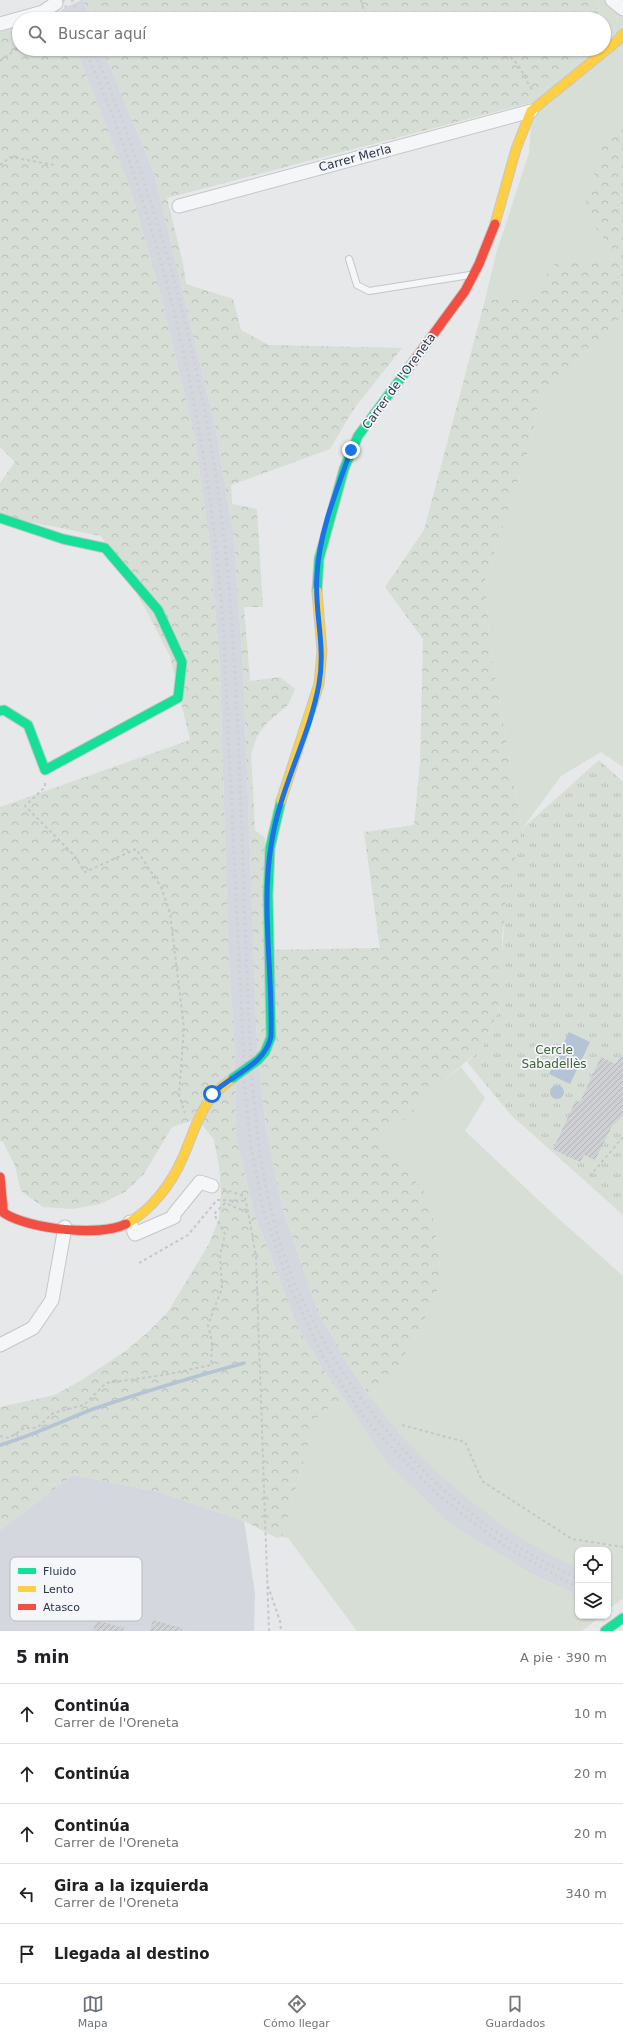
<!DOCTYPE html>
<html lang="es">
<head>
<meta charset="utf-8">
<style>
	body { margin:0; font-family:"DejaVu Sans",sans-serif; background:#f6f6f6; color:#202124 }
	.controls { position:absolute; right:12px; bottom:12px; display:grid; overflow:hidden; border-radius:8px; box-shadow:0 1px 3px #0004 }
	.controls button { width:36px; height:36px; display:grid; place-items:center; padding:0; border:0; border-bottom:1px solid #e0e0e0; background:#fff; color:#202124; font:20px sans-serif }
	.stop { position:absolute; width:12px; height:12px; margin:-9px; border:3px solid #1a73e8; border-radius:50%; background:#fff }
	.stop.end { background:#1a73e8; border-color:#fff; box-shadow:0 1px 4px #0008 }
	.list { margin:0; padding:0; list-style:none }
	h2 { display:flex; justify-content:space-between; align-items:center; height:52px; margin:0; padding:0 16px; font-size:17px }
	h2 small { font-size:13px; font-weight:400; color:#757577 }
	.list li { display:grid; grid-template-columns:26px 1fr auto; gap:12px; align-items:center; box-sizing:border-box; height:60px; padding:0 16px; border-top:1px solid #e0e0e0 }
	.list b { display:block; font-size:15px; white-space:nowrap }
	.list p { margin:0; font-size:13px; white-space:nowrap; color:#757577 }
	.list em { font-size:13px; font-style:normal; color:#757577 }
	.icon { flex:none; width:22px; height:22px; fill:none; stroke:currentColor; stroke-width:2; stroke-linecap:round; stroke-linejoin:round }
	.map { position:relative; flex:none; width:623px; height:1631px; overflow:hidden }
	.search { position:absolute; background:#fff; box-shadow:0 1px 3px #0004; left:12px; right:12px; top:12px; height:44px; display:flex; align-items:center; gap:10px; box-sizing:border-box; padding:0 14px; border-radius:22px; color:#757577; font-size:15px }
	.sheet { height:352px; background:#fff }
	nav { display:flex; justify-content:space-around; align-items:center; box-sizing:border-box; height:56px; border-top:1px solid #e0e0e0; background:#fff; font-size:11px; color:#757577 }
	nav a { display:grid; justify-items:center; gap:2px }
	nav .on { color:#6c737f }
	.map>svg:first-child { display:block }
	.built { fill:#d4d7dd }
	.green { fill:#d6ded6 }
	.forest { fill:url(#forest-crowns) }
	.park { fill:url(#park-tufts) }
	.water { fill:#b4c4d5 }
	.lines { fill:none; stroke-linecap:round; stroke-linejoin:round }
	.stream { stroke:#b4c4d5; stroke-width:3.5 }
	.building { fill:url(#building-hatch) }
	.lane-casing { stroke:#c4c6c8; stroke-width:8 }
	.street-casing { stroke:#c4c6c8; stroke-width:15 }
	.fast-casing { stroke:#c4c6c8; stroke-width:11 }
	.slow-casing { stroke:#c4c6c8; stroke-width:11 }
	.jam-casing { stroke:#c4c6c8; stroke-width:11 }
	.path { stroke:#c5c6ca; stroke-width:2; stroke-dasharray:3 3; stroke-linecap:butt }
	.lane { stroke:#f5f6f7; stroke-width:6 }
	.street { stroke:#f5f6f7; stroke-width:13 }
	.fast { stroke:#16e098; stroke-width:9 }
	.slow { stroke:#ffcf43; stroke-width:9 }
	.jam { stroke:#f24e42; stroke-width:9 }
	.rail { stroke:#cecfd2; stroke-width:3; stroke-dasharray:2 4; stroke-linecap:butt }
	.fast-bridge-casing { stroke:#c4c6c8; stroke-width:11; stroke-linecap:butt }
	.fast-bridge { stroke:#16e098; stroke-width:9 }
	.route { stroke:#1a73e8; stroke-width:5 }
	.labels { text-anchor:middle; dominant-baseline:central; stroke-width:3.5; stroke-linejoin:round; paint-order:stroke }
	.street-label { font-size:12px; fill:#2b3445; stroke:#f4f6f9 }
	.park-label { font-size:12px; fill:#3f6138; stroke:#f4f6f9 }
	.key { fill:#f4f6f9; stroke:#b8bcc3; stroke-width:1 }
	.key-label { font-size:11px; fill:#2b3445 }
</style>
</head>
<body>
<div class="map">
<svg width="623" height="1631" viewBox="0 0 623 1631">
	<defs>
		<pattern id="forest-crowns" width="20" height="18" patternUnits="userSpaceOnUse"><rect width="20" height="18" fill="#d6ded6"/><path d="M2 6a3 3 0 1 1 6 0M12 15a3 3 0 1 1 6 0" fill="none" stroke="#b8bfb9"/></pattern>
		<pattern id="park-tufts" width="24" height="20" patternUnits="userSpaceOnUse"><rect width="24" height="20" fill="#d6ded6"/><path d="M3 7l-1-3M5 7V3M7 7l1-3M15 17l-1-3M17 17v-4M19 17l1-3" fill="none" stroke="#b8bfb9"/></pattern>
		<pattern id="building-hatch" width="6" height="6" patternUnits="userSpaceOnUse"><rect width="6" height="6" fill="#ced0d3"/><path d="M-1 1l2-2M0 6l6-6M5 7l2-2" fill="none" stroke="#b1b3b6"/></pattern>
	</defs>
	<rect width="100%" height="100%" fill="#e6e8ea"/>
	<!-- built -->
	<path class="built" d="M81 0H83L90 19H64L61 10Z
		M76 49H103L155 176 215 426 233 530 243 665 257 1046 266 1128 282 1207 318 1312 350 1368 369 1395 399 1432 431 1464 470 1500 525 1540 578 1568V1596L530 1573 450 1524 387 1463 320 1365 296 1323 255 1215 236 1137 235 1057 228 944 220 667 209 537 194 433 158 285 130 188Z
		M73 1475 159 1492 244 1521 255 1593 254 1631H0V1530Z"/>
	<!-- green -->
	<path class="green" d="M599 0H623V129L604 142 619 258 556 262 527 300H485L496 254 529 153 533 102 590 49H604V19H600Z
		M623 314V767L601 752 561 776 522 829 490 647 485 580 531 442 538 403Z
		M461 1067 485 1098 465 1131 549 1210 623 1276V1598L608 1610V1550H578V1568C560 1559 541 1551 524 1540 466 1501 408 1451 368 1393L387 1387 423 1323 442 1280 431 1200 377 1137 409 1116 433 1090Z
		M345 1399 387 1463 450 1524 530 1573 578 1596V1616H601L582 1631H357L288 1538 282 1537 315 1420 335 1402Z"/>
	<!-- forest -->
	<path class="forest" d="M83 0H599L600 19H90Z
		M60 10 64 19H42Z
		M19 27V49H76L130 188 158 285 194 433 209 537 220 667 228 944 235 1057 236 1137 255 1215 296 1323 320 1365 345 1399 335 1402 315 1420 282 1537 277 1538 244 1521 159 1492 73 1475 0 1530V1407L55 1395 80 1381 127 1350 148 1332 167 1313 209 1244 219 1219 221 1192 219 1166 214 1140 198 1119 172 1127 144 1174 125 1192 100 1204 73 1209 43 1207 21 1191 15 1166 3 1142 0 1141V807L190 740 170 656 145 608 101 536 0 516V483L15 462 0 447V32Z
		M103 49H590L533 102 167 198 183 263 186 284 233 299 241 330 269 345 402 348 353 410 330 449 231 485 232 504 257 509 263 607H244L250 681 280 677 295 689 288 705 267 723 257 736 251 754 255 830 265 838 264 950 380 948 364 832 414 825 420 763 423 639 385 587 424 530 485 300H527L556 262 619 257 583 212 604 142 623 129V314L538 403 531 442 485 580 490 647 522 829 502 935V1003L483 1047 433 1090 409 1116 378 1137 431 1200 442 1280 423 1323 387 1387 368 1393 350 1368 318 1312 282 1207 266 1128 257 1046 243 665 233 530 215 426 155 176Z"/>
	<!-- park -->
	<path class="park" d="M599 760 623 782V1215L511 1115 467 1062 483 1047 502 1003 501 968 506 899 522 829Z"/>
	<!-- water -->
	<path class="water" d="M569 1032 590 1042 570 1084 549 1074Z
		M550 1092a7 7 0 1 1 14 0a7 7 0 1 1-14 0Z"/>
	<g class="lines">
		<!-- stream -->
		<path class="stream" d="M0 1445C32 1436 62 1421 93 1409 143 1392 193 1377 244 1363"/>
	</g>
	<!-- building -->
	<path class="building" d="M623 1054V1115L612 1126 595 1160 584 1155 580 1162 553 1149 576 1100 580 1102 601 1057 615 1064Z
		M96 1620 124 1628 123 1631H93Z
		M153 1620 182 1628V1631H150Z"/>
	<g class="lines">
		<defs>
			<path id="lane" d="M349 259 357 285 369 291 470 275"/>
			<path id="street" d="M612 0 623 9
				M0 24 43 12 56 3
				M179 206 531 111
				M130 1222 135 1234 174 1217V1214L200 1182 212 1186
				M0 1345 33 1328 52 1300 65 1227"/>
			<path id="fast" d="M0 518 63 539 105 548 158 610 182 662 178 698 45 770 28 725 4 710 0 711
				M317 591 319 559 344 469 358 436 413 362
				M258 1060 265 1052 271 1037 268 895 270 848 281 801
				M605 1631 623 1618"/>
			<path id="slow" d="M495 224 516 149 531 111 616 42 623 34
				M281 801 319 684 322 651 317 591
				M126 1224C151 1211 172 1183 183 1157 192 1137 198 1114 212 1097 218 1089 226 1084 233 1078"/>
			<path id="jam" d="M413 362 465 291 479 264 495 224
				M0 1177 3 1209 4 1213C28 1229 100 1237 126 1224"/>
		</defs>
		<!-- lane casing -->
		<use href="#lane" class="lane-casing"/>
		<!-- street casing -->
		<use href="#street" class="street-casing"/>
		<!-- fast casing -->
		<use href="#fast" class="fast-casing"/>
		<!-- slow casing -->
		<use href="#slow" class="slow-casing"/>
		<!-- jam casing -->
		<use href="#jam" class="jam-casing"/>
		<!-- path -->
		<path class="path" d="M361 0 365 14 372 19
			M488 49C517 53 519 68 532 90
			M0 61 19 47
			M0 165 11 157 54 165
			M45 783V787L25 806 74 855 85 872 136 849 161 887 170 913 184 1028 179 1095 185 1113
			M590 1176 623 1137
			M223 1189 244 1196 246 1201 256 1256 269 1631
			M139 1263 188 1235 217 1200 246 1201
			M402 1425 465 1442 482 1481 572 1539 623 1547
			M0 1436 9 1438 24 1428H37L53 1413 84 1405 106 1383 164 1375 211 1365 212 1342 208 1325 222 1288 220 1255 225 1234 214 1214 225 1203 249 1213
			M268 1586 280 1621 281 1631"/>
		<!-- lane -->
		<use href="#lane" class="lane"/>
		<!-- street -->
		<use href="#street" class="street"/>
		<!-- fast -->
		<use href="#fast" class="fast"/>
		<!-- slow -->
		<use href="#slow" class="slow"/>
		<!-- jam -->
		<use href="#jam" class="jam"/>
		<!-- rail -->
		<path class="rail" d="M63 0 71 19
			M72 0 80 19
			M85 49C165 230 208 426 223 623L244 1063
			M93 49C166 217 214 405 229 588 242 744 242 901 251 1057
			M252 1078C257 1137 263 1189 281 1246 325 1382 446 1522 578 1578
			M244 1081 251 1147 263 1209 290 1287 323 1357 363 1416 382 1438 438 1495 503 1545 578 1588"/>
		<defs>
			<path id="fast-bridge" d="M233 1078 258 1060"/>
		</defs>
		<!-- fast-bridge casing -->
		<use href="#fast-bridge" class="fast-bridge-casing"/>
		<!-- fast-bridge -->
		<use href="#fast-bridge" class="fast-bridge"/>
	</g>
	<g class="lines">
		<!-- route -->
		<path class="route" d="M212 1094C232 1074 264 1066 271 1037 273 974 261 908 271 846 279 789 309 739 319 684 326 645 314 612 317 575 319 533 337 489 351 450"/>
	</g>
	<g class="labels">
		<!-- street labels -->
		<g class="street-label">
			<text transform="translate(355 158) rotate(-15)">Carrer Merla</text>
			<text transform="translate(399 381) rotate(-54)">Carrer de l'Oreneta</text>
		</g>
		<!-- park labels -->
		<g class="park-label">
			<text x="554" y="1050">Cercle<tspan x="554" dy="14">Sabadellès</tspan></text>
		</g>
	</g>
	<!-- legend -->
	<rect x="10" y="1557" width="132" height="64" rx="6" class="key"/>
	<rect x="18" y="1568" width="18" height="6" fill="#16e098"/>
	<rect x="18" y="1586" width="18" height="6" fill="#ffcf43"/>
	<rect x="18" y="1604" width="18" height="6" fill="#f24e42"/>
	<g class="key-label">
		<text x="43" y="1575">Fluido</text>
		<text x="43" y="1593">Lento</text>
		<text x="43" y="1611">Atasco</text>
	</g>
</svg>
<div class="controls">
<button><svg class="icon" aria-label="locate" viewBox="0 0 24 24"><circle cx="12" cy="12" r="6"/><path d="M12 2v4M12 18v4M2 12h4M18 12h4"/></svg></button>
<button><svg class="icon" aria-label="layers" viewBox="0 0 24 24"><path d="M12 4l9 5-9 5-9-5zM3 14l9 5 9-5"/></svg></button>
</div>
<div class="stop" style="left:212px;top:1094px"></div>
<div class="stop end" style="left:351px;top:450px"></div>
<div class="search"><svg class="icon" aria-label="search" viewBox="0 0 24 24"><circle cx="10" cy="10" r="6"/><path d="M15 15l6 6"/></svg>Buscar aquí</div>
</div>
<section class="sheet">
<h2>5 min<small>A pie · 390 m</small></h2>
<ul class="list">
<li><svg class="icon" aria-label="ahead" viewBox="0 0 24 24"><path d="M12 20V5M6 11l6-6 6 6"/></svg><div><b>Continúa</b><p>Carrer de l'Oreneta</p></div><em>10 m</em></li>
<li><svg class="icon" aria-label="ahead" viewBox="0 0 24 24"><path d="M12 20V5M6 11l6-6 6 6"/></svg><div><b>Continúa</b></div><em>20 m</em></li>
<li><svg class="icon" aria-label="ahead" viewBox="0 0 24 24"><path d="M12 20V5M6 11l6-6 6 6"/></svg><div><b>Continúa</b><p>Carrer de l'Oreneta</p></div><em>20 m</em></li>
<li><svg class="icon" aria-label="left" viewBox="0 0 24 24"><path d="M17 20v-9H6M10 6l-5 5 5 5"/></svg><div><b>Gira a la izquierda</b><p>Carrer de l'Oreneta</p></div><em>340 m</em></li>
<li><svg class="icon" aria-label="arrive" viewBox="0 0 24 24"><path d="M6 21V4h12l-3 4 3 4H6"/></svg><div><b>Llegada al destino</b></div></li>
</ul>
</section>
<nav>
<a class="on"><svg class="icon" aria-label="map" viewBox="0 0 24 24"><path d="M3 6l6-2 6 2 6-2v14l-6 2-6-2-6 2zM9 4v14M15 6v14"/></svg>Mapa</a>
<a><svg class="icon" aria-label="directions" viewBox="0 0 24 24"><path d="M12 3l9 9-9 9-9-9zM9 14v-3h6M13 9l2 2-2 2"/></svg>Cómo llegar</a>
<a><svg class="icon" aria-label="saved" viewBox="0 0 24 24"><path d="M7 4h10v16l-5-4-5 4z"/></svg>Guardados</a>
</nav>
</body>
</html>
